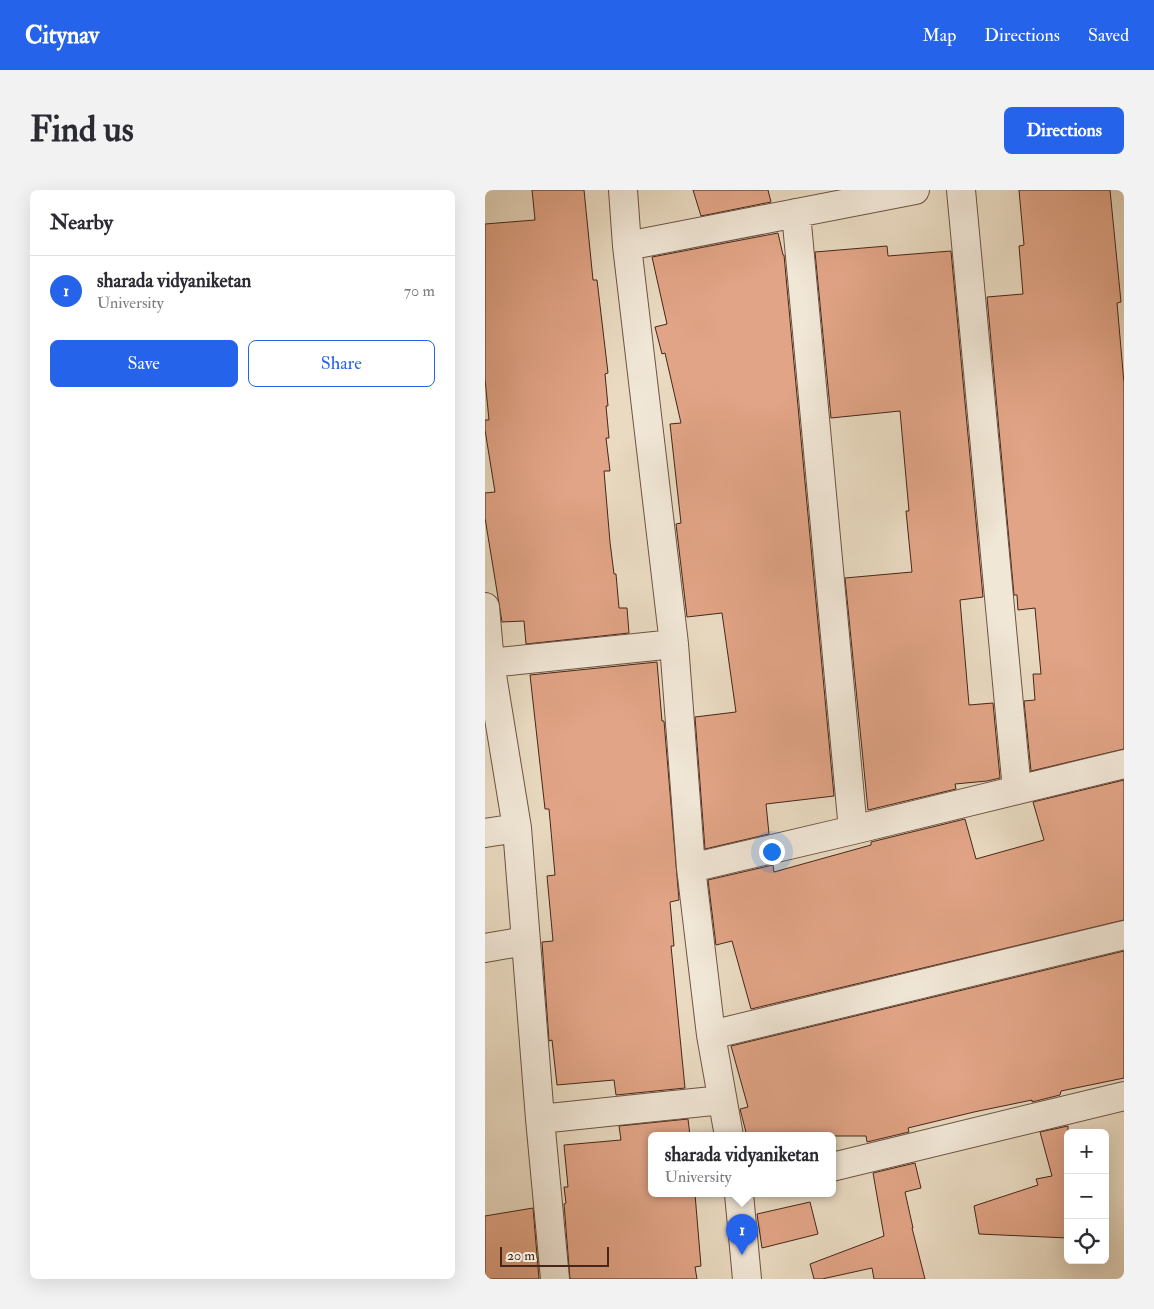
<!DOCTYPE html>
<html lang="en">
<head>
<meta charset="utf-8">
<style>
	body { margin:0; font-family:"IM FELL Double Pica",serif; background:#f2f2f3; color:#2b2b33 }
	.controls { position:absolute; right:15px; bottom:15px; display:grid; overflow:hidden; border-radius:8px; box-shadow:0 5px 20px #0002 }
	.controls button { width:45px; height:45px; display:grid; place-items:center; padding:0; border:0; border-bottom:1px solid #e1e1e2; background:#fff; color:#2b2b33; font:25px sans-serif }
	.scale { position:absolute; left:15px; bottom:12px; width:109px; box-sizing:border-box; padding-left:5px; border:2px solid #452618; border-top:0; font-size:14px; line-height:18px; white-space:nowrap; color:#452618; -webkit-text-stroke:4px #f1e7d7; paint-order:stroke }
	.you { position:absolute; left:286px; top:661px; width:18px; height:18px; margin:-12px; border:4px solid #fff; border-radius:50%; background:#1a73e8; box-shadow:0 0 0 8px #1a73e833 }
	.badge { display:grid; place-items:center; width:32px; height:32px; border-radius:50%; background:#2563eb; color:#fff; font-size:16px; font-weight:700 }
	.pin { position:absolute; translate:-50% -41px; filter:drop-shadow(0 1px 2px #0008) }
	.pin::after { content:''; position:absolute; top:26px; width:18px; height:15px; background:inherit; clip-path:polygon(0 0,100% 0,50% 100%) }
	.popup { position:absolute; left:163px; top:942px; width:188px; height:65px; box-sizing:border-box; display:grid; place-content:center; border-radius:8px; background:#fff; filter:drop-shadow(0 1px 4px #0005); font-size:16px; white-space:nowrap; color:#7c7c81 }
	.popup b { font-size:19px; color:#2b2b33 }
	.popup::after { content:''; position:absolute; left:50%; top:100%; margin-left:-10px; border:10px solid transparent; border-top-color:#fff }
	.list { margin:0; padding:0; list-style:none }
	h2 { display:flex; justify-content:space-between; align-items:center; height:65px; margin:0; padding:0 20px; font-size:21px }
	h2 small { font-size:16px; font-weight:400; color:#7c7c81 }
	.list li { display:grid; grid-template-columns:32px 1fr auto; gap:15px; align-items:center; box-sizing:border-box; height:70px; padding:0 20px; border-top:1px solid #e1e1e2 }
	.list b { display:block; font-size:19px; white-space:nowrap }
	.list p { margin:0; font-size:16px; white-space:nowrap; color:#7c7c81 }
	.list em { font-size:16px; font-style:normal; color:#7c7c81 }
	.actions { display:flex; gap:10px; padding:15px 20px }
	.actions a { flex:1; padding:11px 0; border:1px solid #2563eb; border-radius:8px; text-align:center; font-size:18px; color:#2563eb }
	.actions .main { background:#2563eb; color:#fff }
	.icon { flex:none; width:28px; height:28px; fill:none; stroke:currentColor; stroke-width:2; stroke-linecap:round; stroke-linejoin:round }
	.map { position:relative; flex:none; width:639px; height:1089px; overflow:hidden; border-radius:8px }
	header { display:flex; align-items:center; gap:30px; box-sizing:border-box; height:70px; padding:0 25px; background:#2563eb; color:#fff }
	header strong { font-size:24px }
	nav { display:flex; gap:28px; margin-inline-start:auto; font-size:18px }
	.intro { display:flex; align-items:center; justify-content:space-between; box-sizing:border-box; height:120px; padding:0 30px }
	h1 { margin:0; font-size:35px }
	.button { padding:12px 22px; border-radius:8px; background:#2563eb; color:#fff; font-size:18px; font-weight:700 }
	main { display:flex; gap:30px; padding:0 30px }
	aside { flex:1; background:#fff; border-radius:8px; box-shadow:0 5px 20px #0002 }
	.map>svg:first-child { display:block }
	.building { fill:#e1a486; stroke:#452618 }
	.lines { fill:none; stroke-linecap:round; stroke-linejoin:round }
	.street-casing { stroke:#6e5342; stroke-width:30 }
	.street { stroke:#f1e7d7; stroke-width:28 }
</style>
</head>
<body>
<header>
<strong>Citynav</strong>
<nav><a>Map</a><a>Directions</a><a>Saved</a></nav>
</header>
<div class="intro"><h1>Find us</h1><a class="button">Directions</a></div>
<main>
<aside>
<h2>Nearby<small></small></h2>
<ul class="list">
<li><span class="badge">1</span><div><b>sharada vidyaniketan</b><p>University</p></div><em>70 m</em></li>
</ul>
<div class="actions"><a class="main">Save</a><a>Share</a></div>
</aside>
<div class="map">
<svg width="639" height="1089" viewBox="0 0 639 1089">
	<rect width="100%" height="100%" fill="#e9dac1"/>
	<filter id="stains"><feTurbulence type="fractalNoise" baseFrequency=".004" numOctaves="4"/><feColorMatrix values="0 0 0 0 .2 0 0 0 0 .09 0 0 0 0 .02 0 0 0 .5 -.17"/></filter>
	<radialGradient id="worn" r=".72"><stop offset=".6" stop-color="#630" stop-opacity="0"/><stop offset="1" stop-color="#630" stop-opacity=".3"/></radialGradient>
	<!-- building -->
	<path class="building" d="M47 0H99L108 90H112L123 183 120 184 123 216H121L124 248H121L125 281H119L125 352 129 384H131L134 418H142L144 443 41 454 39 431 17 432 0 328V303L10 302 0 240V230H4L0 189V34L50 30Z
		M208 0H283L286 12 216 26Z
		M534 0H625L636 112 632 113 639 193V559L546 581 539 511 550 510 548 484H556L550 418 533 420 532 405H529L502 107 538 104 534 56 539 55Z
		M293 43 298 65H299L349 606 281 614 284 644 220 659 210 527 251 522 237 423 202 427 191 334 196 333 185 234 196 233 180 163 177 164 170 137 182 134 167 67Z
		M402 56 403 66 466 61 498 407 475 410 484 515 508 513 515 588 502 591 470 594 471 599 383 620 360 388 427 382 421 321H424L415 221 346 228 330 62Z
		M172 472 177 531H179L194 710 185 712 189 756H186L200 898 131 905 129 890 72 895 67 850 64 851 57 752 68 751 62 686 70 685 64 619H60L45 485Z
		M639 590V730L266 819 247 751 231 755 223 690 288 675 289 682 386 655V652L480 629 491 669 559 650 548 612Z
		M639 761V888L576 901 575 905 547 912V910L489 922 423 938 424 942 382 952 381 946H262L255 919 263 917 246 856Z
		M203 929 205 946H167V1004H210L216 1076 210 1077 212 1089H85L79 1014 81 1013 79 997H83L79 955 136 950 134 936Z
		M583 936V1048L494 1044 489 1016 553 995 551 989 567 986 555 942Z
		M430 973 436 998 420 1002 428 1038H427L440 1089H389L387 1078 337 1089H329L325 1074 399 1046 388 983Z
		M325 1012 333 1044 277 1058 272 1024Z
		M48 1018 54 1089H0V1026Z"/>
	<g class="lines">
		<defs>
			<path id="street" d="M138 0 142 56 189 454 206 678 226 845 244 946
				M476 0 532 600
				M311 23 368 640
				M142 56 430 0
				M0 417 5 473 32 638 55 929 70 1089
				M5 473 189 454
				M0 643 32 638
				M206 678 368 640 639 574
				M0 758 40 751
				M226 845 639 745
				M55 929 237 910
				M347 977 639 906
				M254 1004 262 1089"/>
		</defs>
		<!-- street casing -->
		<use href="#street" class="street-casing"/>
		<!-- street -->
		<use href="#street" class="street"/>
	</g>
	<rect width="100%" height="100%" filter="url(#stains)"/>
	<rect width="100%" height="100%" fill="url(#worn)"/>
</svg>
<div class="controls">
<button>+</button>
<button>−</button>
<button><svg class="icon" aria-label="locate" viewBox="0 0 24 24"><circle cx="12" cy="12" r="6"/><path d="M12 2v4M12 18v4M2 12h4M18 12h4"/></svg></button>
</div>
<div class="scale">20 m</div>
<div class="you"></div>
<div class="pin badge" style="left:257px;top:1065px">1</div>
<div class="popup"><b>sharada vidyaniketan</b>University</div>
</div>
</main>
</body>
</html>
